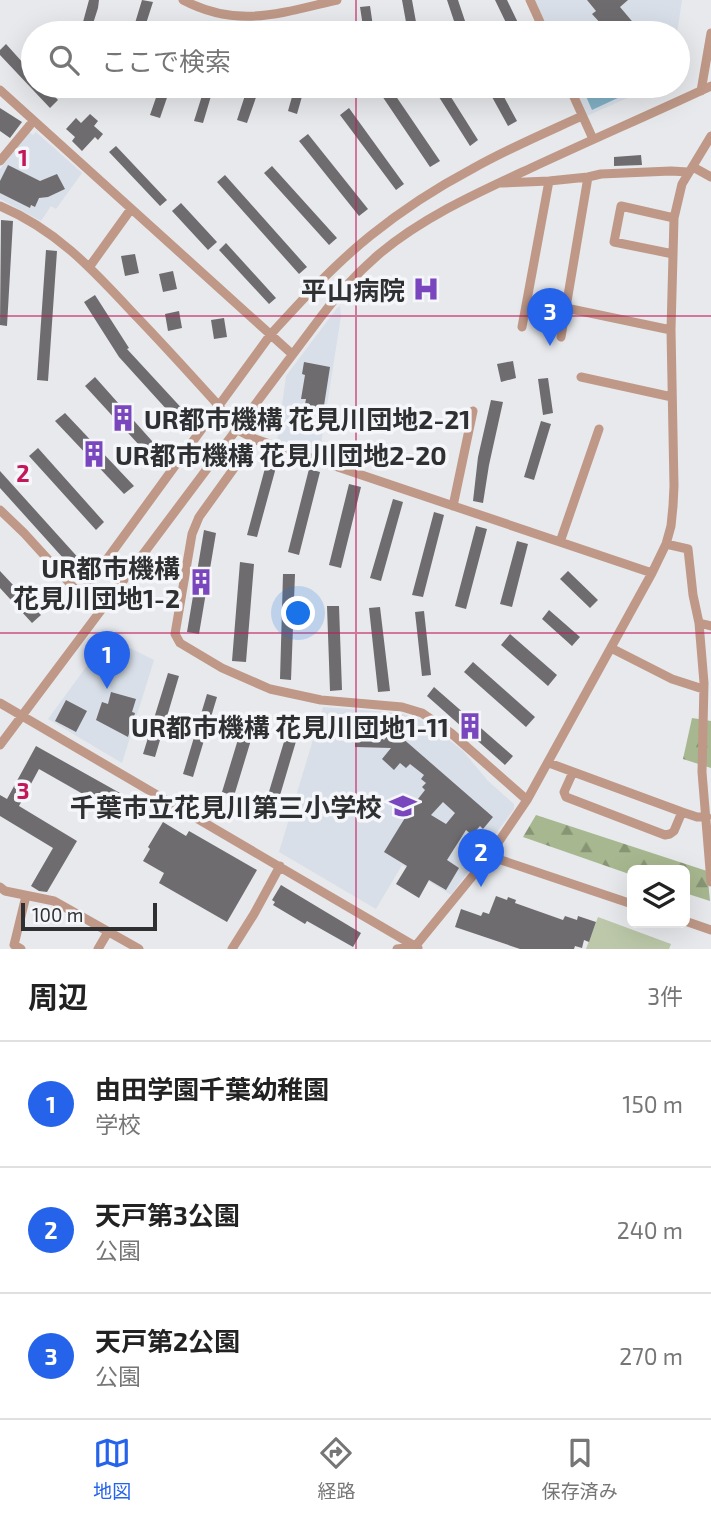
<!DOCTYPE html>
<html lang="ja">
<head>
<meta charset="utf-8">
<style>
	body { margin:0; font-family:"Exo 2","Noto Sans JP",sans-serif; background:#f2f2f2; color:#222 }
	.controls { position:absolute; right:21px; bottom:21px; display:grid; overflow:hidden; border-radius:10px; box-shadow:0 7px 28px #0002 }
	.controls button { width:63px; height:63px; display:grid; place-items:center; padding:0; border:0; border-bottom:2px solid #e0e0e0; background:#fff; color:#222; font:35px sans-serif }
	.scale { position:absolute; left:21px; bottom:18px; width:136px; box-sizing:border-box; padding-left:7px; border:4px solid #2f3031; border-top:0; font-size:19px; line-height:24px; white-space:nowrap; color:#2f3031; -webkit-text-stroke:5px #f4f6f9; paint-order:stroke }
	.you { position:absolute; left:299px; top:614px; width:24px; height:24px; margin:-18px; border:5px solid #fff; border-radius:50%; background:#1a73e8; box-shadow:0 0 0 10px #1a73e833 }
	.badge { display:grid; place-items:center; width:46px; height:46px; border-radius:50%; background:#2563eb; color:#fff; font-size:23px; font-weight:700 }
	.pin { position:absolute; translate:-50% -58px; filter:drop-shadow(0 2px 4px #0008) }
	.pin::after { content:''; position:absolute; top:37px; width:24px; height:21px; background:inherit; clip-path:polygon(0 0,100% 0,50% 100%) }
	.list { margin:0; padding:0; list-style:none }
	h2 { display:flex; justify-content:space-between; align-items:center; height:91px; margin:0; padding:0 28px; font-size:30px }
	h2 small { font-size:23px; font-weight:400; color:#767676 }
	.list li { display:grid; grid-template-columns:46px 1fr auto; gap:21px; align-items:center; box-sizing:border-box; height:126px; padding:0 28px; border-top:2px solid #e0e0e0 }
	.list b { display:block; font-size:26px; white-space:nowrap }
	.list p { margin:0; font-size:23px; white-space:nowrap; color:#767676 }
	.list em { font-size:23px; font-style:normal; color:#767676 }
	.icon { flex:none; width:38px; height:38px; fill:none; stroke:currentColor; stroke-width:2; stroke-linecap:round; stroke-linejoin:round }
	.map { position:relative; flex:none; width:711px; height:949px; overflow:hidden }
	.search { position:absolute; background:#fff; box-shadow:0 7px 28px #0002; left:21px; right:21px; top:21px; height:77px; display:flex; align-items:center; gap:18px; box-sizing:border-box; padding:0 24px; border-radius:38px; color:#767676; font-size:26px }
	.sheet { height:469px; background:#fff }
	nav { display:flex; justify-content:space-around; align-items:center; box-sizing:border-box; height:98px; border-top:2px solid #e0e0e0; background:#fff; font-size:19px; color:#767676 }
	nav a { display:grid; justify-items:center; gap:4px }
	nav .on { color:#2563eb }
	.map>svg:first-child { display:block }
	.built { fill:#d8dfe8 }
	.forest { fill:url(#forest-firs) }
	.park { fill:#bcc8a9 }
	.water { fill:#82b1c6 }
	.building { fill:#6e6c6f; fill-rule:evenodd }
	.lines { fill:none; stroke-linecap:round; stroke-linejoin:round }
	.minor { stroke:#bf9887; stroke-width:9 }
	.grid { fill:none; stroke:#c2185b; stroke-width:2; stroke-opacity:0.55 }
	.labels { text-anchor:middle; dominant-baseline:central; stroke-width:7; stroke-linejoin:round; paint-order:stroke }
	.poi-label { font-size:26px; font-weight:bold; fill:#2f3031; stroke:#f4f6f9; text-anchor:end }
	.grid-label { font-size:23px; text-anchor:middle; font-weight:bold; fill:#c2185b; stroke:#f4f6f9; stroke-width:7; stroke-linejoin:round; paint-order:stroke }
</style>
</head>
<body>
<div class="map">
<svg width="711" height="949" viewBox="0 0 711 949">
	<defs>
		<pattern id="forest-firs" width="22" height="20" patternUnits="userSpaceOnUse" patternTransform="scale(1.75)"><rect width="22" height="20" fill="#a7b78f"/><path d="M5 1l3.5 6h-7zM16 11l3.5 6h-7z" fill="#889575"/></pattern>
	</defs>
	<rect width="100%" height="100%" fill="#e7e9ec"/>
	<!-- built -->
	<path class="built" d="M534 0H682L677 33H550Z
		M574 86H654L587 116Z
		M29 132 33 135 36 132 82 173 56 209 51 206 41 221 0 199V169Z
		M340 306 341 316 319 456 277 442 286 376 337 308Z
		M108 637 154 660 122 763 48 719Z
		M323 707 399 713 419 719 433 727 463 751 488 781 514 804V809L451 895 402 865 376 909 279 852Z"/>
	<!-- forest -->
	<path class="forest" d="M692 718 711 721V768L683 759Z
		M536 815 707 871 710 901 685 893V870H632V875L523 837Z"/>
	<!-- park -->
	<path class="park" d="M598 917 671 944 669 949H586Z"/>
	<!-- water -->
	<path class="water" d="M603 86H618L622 96 592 110 585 94Z"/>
	<!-- building -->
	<path class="building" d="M89 0H99L98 8 90 33H80Z
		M142 0 153 2 143 33H132Z
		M402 0H412L418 33H408Z
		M447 0H458L465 21 455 24Z
		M495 0H507L521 29 511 33Z
		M587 0H628L620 7 642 33H594L603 26 592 14 596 11Z
		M370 6 374 33H364L360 7Z
		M6 44 33 74V86H45L58 100 50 108 0 55V50Z
		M160 86H171L160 118 150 115Z
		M205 86H214L203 123 194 121Z
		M248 86H260L247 123 237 120Z
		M295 86H305L297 114 288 111Z
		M384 86H389L440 161 430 167 378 90Z
		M432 86H444L478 140 470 146Z
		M486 86H498L517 121 508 126Z
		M0 108 22 122 10 138 0 131Z
		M349 108 404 184 396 190 340 115Z
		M90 114 98 121 94 126 103 134 98 140 95 137 82 151 72 141 75 137 66 129 76 118 81 123Z
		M308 134 368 209 359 216 299 141Z
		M116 146 167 200 160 206 109 152Z
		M641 155 642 165 614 166V157Z
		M8 165 40 181 57 174 65 189 48 197 39 198 35 207 31 205 30 208 0 193V181Z
		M272 166 337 238 329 245 264 173Z
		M225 175 307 267 299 274 217 182Z
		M181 203 217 242 208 250 172 211Z
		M1 220 13 221 7 326 0 325Z
		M226 243 276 298 269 304 219 250Z
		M46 250 57 251 48 381 37 380Z
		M135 254 139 273 125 276 121 256Z
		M173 271 177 289 163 292 159 274Z
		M95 295 129 348 127 349 187 414 178 422 119 357 84 302Z
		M179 311 182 328 168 331 165 314Z
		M224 318 227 337 214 339 211 320Z
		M513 361 516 378 501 382 497 364Z
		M304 362 330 367 323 412 304 410 306 399H301L305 375 302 374Z
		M95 377 160 450 151 458 85 386Z
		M548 378 553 413 543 415 538 379Z
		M491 400 503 402 489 465 483 503 473 501 478 457Z
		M65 413 134 486 124 494 55 421Z
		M541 421 551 424 534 480 524 477Z
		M38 448 104 522 96 530 29 456Z
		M268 457 278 460 257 537 247 535Z
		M309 469 320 472 299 555 288 552Z
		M0 471 82 562 73 569 0 488Z
		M349 484 361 487 341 568 329 565Z
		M393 499 403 502 381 581 370 578Z
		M434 512 444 515 423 597 412 595Z
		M476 526 487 529 466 609 455 606Z
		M204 530 216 533 199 634 187 632Z
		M517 541 528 544 512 607 500 604Z
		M240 562 254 564 246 662 232 661Z
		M0 571 41 615 32 623 0 588Z
		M568 571 598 600 590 608 560 579Z
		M283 574H295L291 680 280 679Z
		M327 606H339L342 690 330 691Z
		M380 607 390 691 378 692 369 608Z
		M549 610 580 637 572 646 542 619Z
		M424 611 431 675 422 676 415 612Z
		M510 634 557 675 548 686 501 645Z
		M473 662 535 717 526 727 464 672Z
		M168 673 179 676 155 757 143 754Z
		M434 687 513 756 505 765 427 696Z
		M111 692 136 699 132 712 135 713 128 737 96 720 102 702 108 704Z
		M207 694 217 697 193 777 183 774Z
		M66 700 87 711 76 732 55 721Z
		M246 713 258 717 234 796 222 792Z
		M350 725 375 726V738L380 737 384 740 393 730 493 817 483 829 480 826 472 835 466 830 447 860 459 868 446 890 429 880 419 898 396 884 407 866 384 852 411 808 425 790 422 787 426 783 421 779 424 775 410 764 406 768 400 763 394 770 382 759 391 748 355 747V740H349ZM443 802 455 813 446 824 431 815Z
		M286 735 297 738 273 819 262 815Z
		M36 746 120 793 111 810 39 769 19 806 77 841 47 892 39 891 31 886 53 848 0 816V795L7 799Z
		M163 822 186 836 189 831 257 870 227 922 159 883 164 873 143 861 150 849 148 847Z
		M281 885 361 933 353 947 307 921 305 924 273 905 275 902 272 900Z
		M496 896 507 900 508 897 516 900 515 903 563 920 565 916 577 920 578 916 596 922 589 942 584 940 582 948 575 946 574 949H520L455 927 461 909 481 916 483 912 489 914Z"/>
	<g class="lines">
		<!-- minor -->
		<path class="minor" d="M183 0C238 29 281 13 337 0
			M530 0 545 33
			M569 86 593 139
			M0 90 292 354
			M701 91 711 33
			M0 161 30 125
			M693 167 711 177
			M502 183 549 181 588 177 601 174 671 171 688 172
			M0 206C57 230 93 270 134 314 163 344 191 375 219 406L236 429 255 439 652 573
			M673 254 614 242 621 206 674 218
			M90 266 131 209
			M566 308 671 330
			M522 327 549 181
			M561 337 588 177
			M581 377 672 397
			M255 439 199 517 192 534 175 634 180 643 222 668 270 689 321 700 402 707 422 713 451 733 527 800
			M453 506 473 411
			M0 510 24 533 75 589 81 591 86 588 271 334C302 300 334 265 370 236 401 211 436 188 472 169 507 149 545 133 582 116
			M560 542 599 429
			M666 544 688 549 693 595 699 623 704 683 702 772 711 882
			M699 623 711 626
			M611 648 672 679 703 689
			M0 703 418 948
			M0 745 320 318C337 295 356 274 378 255 423 217 477 193 531 168 591 140 651 114 711 86
			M549 763 682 812 697 817H707
			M573 772 564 792 566 797 665 835 670 834 674 831 682 812
			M489 856 632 904
			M0 887 5 891 54 901 139 949
			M685 921 711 930
			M21 949 14 945 26 896
			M98 949 108 932
			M232 949 254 914 280 866
			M397 949 414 947
			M413 949 489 856 527 800 652 573 666 544 671 526 673 506 674 486 671 330 674 218 682 184 711 136"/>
	</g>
	<!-- grid -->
	<path class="grid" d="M356 0V33M356 86V949M0 316H711M0 633H711"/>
	<!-- icons -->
	<defs>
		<symbol id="hospital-bare" viewBox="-9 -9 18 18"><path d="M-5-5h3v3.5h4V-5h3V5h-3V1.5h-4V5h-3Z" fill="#7946be" stroke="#f4f6f9" stroke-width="2.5" paint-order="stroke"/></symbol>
		<symbol id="building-bare" viewBox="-9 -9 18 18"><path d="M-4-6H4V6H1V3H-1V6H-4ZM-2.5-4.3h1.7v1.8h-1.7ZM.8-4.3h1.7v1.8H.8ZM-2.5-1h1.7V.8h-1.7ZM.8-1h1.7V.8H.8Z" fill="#7946be" stroke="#f4f6f9" stroke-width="2.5" paint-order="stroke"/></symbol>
		<symbol id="school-bare" viewBox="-9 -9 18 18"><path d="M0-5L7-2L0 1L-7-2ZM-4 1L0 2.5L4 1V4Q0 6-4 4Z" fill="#7946be" stroke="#f4f6f9" stroke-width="2.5" paint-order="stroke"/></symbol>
	</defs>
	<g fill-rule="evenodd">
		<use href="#hospital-bare" x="407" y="270" width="38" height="38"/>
		<use href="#building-bare" x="104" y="399" width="38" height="38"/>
		<use href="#building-bare" x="75" y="435" width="38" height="38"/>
		<use href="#building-bare" x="182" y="563" width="38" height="38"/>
		<use href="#building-bare" x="451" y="707" width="38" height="38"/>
		<use href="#school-bare" x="384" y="787" width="38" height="38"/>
	</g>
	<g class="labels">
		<!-- poi labels -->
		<g class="poi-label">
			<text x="405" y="289">平山病院</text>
			<text x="144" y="418" text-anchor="start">UR都市機構 花見川団地2-21</text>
			<text x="115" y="454" text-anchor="start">UR都市機構 花見川団地2-20</text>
			<text x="180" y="567">UR都市機構<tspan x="180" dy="30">花見川団地1-2</tspan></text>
			<text x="449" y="726">UR都市機構 花見川団地1-11</text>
			<text x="382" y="806">千葉市立花見川第三小学校</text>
		</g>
	</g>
	<g class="grid-label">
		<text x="23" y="166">1</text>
		<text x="23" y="482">2</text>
		<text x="23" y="799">3</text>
	</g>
</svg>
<div class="controls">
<button><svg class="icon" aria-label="layers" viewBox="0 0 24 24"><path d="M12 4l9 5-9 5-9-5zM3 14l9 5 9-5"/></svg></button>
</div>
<div class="scale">100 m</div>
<div class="you"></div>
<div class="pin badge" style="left:107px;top:689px">1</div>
<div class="pin badge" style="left:481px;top:887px">2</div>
<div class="pin badge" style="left:550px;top:346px">3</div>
<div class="search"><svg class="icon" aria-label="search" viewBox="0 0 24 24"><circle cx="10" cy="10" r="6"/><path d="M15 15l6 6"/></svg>ここで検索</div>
</div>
<section class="sheet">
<h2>周辺<small>3件</small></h2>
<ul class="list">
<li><span class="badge">1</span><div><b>由田学園千葉幼稚園</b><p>学校</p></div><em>150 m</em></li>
<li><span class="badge">2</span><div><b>天戸第3公園</b><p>公園</p></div><em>240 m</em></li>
<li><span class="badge">3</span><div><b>天戸第2公園</b><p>公園</p></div><em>270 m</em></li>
</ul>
</section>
<nav>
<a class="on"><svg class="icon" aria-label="map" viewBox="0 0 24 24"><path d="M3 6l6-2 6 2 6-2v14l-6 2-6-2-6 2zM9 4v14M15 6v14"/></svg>地図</a>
<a><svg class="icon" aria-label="directions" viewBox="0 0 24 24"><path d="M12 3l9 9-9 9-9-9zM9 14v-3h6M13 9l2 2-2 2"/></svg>経路</a>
<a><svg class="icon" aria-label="saved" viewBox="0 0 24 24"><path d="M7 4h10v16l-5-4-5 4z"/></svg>保存済み</a>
</nav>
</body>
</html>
